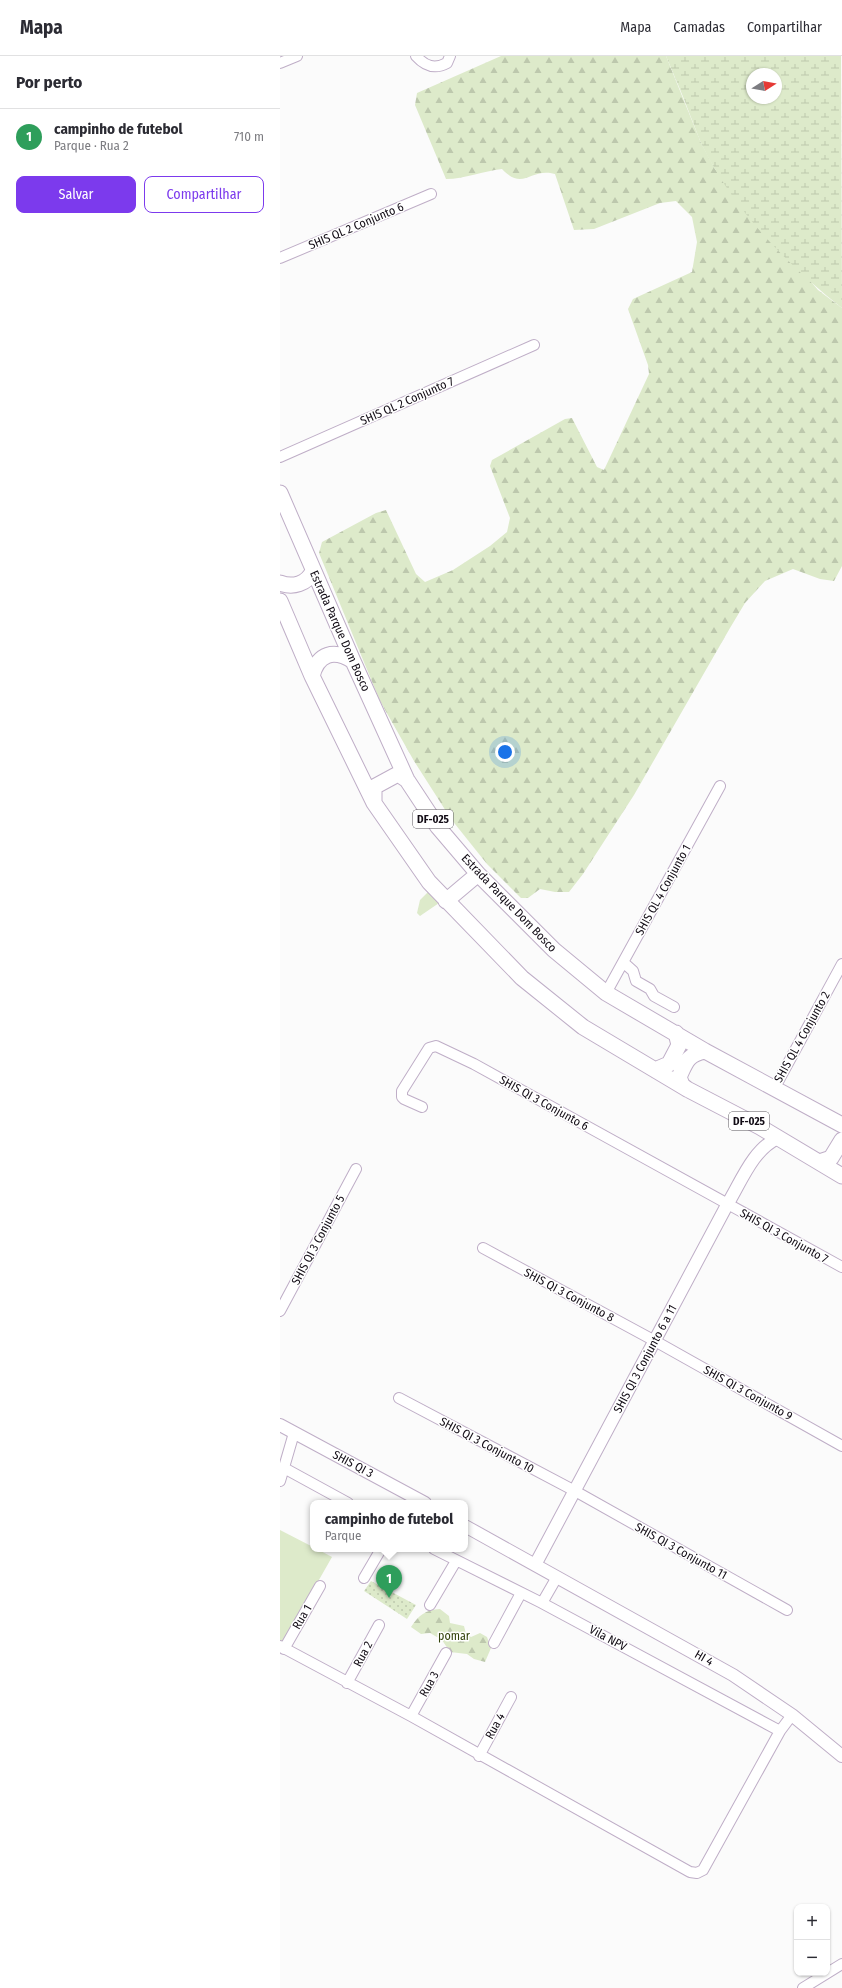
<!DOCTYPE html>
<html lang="pt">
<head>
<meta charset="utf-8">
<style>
	body { margin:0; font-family:"Fira Sans Condensed",sans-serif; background:#f2f2f3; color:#2b2b33 }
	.controls { position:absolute; right:12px; bottom:12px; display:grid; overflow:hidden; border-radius:8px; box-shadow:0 1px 3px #0004 }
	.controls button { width:36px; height:36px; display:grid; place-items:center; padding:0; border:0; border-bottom:1px solid #e1e1e2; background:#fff; color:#2b2b33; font:20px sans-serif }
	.compass { position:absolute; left:466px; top:12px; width:36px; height:36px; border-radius:50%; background:#fff; box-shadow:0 1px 3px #0004; rotate:79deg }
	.you { position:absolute; left:225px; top:696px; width:14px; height:14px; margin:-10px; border:3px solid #fff; border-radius:50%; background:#1a73e8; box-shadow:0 0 0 6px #1a73e833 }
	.badge { display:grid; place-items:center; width:26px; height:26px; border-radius:50%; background:#7c3aed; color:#fff; font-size:13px; font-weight:700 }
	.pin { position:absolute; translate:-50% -33px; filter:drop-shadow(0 1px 2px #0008) }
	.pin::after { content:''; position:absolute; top:21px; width:14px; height:12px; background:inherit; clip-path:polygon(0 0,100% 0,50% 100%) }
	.popup { position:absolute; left:30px; top:1444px; width:158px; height:52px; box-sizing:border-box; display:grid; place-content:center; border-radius:8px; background:#fff; filter:drop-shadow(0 1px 3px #0005); font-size:13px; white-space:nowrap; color:#7c7c81 }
	.popup b { font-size:15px; color:#2b2b33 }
	.popup::after { content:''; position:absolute; left:50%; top:100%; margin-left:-8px; border:8px solid transparent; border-top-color:#fff }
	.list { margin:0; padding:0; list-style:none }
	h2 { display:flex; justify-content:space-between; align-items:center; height:52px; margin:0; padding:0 16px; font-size:17px }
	h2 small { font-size:13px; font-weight:400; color:#7c7c81 }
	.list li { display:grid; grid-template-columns:26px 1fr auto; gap:12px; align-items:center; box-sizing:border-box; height:56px; padding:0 16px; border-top:1px solid #e1e1e2 }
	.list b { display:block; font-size:15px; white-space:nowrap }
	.list p { margin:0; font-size:13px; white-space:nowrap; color:#7c7c81 }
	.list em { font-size:13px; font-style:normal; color:#7c7c81 }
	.actions { display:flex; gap:8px; padding:12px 16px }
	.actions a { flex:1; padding:9px 0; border:1px solid #7c3aed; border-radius:8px; text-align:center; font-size:14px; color:#7c3aed }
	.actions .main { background:#7c3aed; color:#fff }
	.map { position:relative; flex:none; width:562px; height:1932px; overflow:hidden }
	header { display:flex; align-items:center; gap:24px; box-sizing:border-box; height:56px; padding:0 20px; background:#fff; border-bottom:1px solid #e1e1e2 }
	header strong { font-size:19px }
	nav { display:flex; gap:22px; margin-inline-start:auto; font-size:14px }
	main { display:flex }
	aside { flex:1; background:#fff }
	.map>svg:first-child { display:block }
	.green { fill:#ddeaca }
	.forest { fill:url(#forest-firs) }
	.wetland { fill:url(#wetland-marsh); fill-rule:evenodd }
	.park { fill:url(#park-dots) }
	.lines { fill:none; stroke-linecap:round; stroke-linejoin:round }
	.minor-casing { stroke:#bfaec7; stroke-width:12 }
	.tertiary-casing { stroke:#bfaec7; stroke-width:14 }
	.primary-casing { stroke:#bfaec7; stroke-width:17 }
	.minor { stroke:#fff; stroke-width:10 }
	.tertiary { stroke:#fff; stroke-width:12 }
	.primary { stroke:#fff; stroke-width:15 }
	.labels { text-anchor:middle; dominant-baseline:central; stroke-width:3; stroke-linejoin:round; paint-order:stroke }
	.shield { fill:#fff; stroke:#59555b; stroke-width:1 }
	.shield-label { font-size:11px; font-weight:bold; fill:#120c15 }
	.street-label { font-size:12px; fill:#120c15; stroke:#fff }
	.park-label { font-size:12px; fill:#31410a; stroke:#fff }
</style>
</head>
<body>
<header>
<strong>Mapa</strong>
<nav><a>Mapa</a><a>Camadas</a><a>Compartilhar</a></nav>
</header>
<main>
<aside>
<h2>Por perto<small></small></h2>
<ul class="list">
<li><span class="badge" style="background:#2e9e5b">1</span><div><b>campinho de futebol</b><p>Parque · Rua 2</p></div><em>710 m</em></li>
</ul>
<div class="actions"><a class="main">Salvar</a><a>Compartilhar</a></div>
</aside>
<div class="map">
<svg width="562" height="1932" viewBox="0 0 562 1932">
	<defs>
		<pattern id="forest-firs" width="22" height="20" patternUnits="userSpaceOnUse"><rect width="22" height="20" fill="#ddeaca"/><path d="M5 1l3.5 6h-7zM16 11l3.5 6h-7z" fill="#bdc8ad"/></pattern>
		<pattern id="wetland-marsh" width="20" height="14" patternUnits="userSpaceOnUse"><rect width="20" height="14" fill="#ddeaca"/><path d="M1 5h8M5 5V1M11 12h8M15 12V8" fill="none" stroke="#bdc8ad"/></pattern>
		<pattern id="park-dots" width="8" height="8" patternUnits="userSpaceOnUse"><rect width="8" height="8" fill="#ddeaca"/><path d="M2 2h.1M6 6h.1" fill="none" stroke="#bdc8ad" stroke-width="1.8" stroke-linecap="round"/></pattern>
	</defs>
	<rect width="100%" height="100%" fill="#fbfbfb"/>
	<!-- green -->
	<path class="green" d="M149 835 159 847 140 860 137 857 140 844Z
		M0 1474 33 1491V1493H37L52 1501 3 1587 0 1585Z"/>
	<!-- forest -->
	<path class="forest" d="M221 0H386L421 87 435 113 538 234 562 252V510L554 525 540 523 513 513 485 525 465 547 450 572 354 739 303 818 289 836H275L260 833 248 842H241L207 808 171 763 134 705 100 645 39 497 42 486 96 457 106 454 136 518 145 526 173 514 210 490 227 476 230 462 210 410 212 404 285 363 292 362 317 411 324 414 369 318 368 309 348 253 353 243 412 216 417 186 412 161 396 145 380 147 314 173 294 174 275 118C250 111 244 136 222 113 203 115 185 123 166 123L135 49 137 37Z
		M160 1553 169 1560 170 1567 184 1570 186 1578 191 1581 200 1577 207 1581 211 1592 205 1606 194 1603 187 1598 170 1596 162 1584 150 1577 141 1578 131 1571C139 1559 145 1554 160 1553Z"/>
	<!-- wetland -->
	<path class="wetland" d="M386 0H561L562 252C506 208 452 152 421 87 417 78 414 68 410 59 403 39 394 20 386 0ZM472 18H496V42H472Z"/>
	<!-- park -->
	<path class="park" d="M91 1525 136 1549 127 1563 84 1535Z"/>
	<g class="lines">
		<defs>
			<path id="minor" d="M136 0C145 10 154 14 167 7L170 0
				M0 7 17 0
				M0 202 151 138
				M0 401 254 289
				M343 906 353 915 356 925 370 933 374 940 394 951
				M326 937 440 730
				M494 1033 562 908
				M142 1051 124 1043 122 1041V1035L149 992 156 990 194 1008 562 1211
				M203 1192 375 1285 562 1390
				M0 1255 76 1113
				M119 1342 295 1435 507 1554
				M4 1412 68 1447
				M0 1425 14 1377
				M154 1493 262 1547 500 1675
				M84 1522 101 1493
				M262 1547 277 1521
				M150 1549 176 1505
				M214 1587 241 1537
				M0 1590 131 1660 410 1816 417 1817 423 1814 500 1675 512 1659
				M4 1593 40 1530
				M67 1627 99 1569
				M131 1660 166 1597
				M199 1700 231 1641
				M523 1932 562 1908"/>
			<path id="tertiary" d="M0 1369 145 1447
				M185 1470 453 1619 512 1659 562 1700
				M255 1509 447 1149C461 1126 473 1093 498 1082"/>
			<path id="primary" d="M0 437 73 605 127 724 158 771 198 818 274 894 326 937 425 995 562 1069
				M0 527C13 532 27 528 33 515
				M0 545 32 620 94 747 149 826 242 922 303 971 407 1033 480 1071 562 1120
				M32 620C38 597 54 593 73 605
				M94 747V731L118 718 127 724
				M166 845 198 818
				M375 1014 389 1008 399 989 396 977
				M407 1033 402 1029 399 1021C406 1006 407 999 425 995
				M539 1106 551 1102 562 1084"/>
		</defs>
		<!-- minor casing -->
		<use href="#minor" class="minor-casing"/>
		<!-- tertiary casing -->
		<use href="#tertiary" class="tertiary-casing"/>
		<!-- primary casing -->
		<use href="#primary" class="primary-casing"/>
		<!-- minor -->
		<use href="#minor" class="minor"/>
		<!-- tertiary -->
		<use href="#tertiary" class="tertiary"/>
		<!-- primary -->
		<use href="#primary" class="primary"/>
	</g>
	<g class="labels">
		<!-- shield labels -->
		<g class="shield">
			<rect x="133" y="754" width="40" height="18" rx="3"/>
			<rect x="449" y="1056" width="40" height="18" rx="3"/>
		</g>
		<g class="shield-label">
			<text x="153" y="763">DF-025</text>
			<text x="469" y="1065">DF-025</text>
		</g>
		<!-- street labels -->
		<g class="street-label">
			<text transform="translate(76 170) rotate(-23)">SHIS QL 2 Conjunto 6</text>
			<text transform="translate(127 345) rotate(-24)">SHIS QL 2 Conjunto 7</text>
			<text transform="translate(60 575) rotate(66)">Estrada Parque Dom Bosco</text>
			<text transform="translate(383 834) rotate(-61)">SHIS QL 4 Conjunto 1</text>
			<text transform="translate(229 847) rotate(46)">Estrada Parque Dom Bosco</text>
			<text transform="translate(522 981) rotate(-61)">SHIS QL 4 Conjunto 2</text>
			<text transform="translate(264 1047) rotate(29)">SHIS QI 3 Conjunto 6</text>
			<text transform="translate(504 1180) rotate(29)">SHIS QI 3 Conjunto 7</text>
			<text transform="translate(38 1184) rotate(-62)">SHIS QI 3 Conjunto 5</text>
			<text transform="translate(289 1239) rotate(28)">SHIS QI 3 Conjunto 8</text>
			<text transform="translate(365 1303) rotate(-62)">SHIS QI 3 Conjunto 6 a 11</text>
			<text transform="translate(468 1337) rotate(29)">SHIS QI 3 Conjunto 9</text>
			<text transform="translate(207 1389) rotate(28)">SHIS QI 3 Conjunto 10</text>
			<text transform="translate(73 1408) rotate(28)">SHIS QI 3</text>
			<text transform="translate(401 1495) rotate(29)">SHIS QI 3 Conjunto 11</text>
			<text transform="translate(22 1561) rotate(-60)">Rua 1</text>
			<text transform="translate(328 1582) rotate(28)">Vila NPV</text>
			<text transform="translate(83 1598) rotate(-62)">Rua 2</text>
			<text transform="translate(424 1602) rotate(30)">HI 4</text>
			<text transform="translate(149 1628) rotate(-61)">Rua 3</text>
			<text transform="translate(215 1670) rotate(-61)">Rua 4</text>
		</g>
		<!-- park labels -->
		<g class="park-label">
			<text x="174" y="1580">pomar</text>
		</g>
	</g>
</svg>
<div class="controls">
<button>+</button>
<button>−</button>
</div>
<svg class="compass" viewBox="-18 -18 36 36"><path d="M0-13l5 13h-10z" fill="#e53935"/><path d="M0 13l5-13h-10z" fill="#7c7c81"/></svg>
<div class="you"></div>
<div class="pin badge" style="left:109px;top:1542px;background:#2e9e5b">1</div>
<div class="popup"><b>campinho de futebol</b>Parque</div>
</div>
</main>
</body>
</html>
